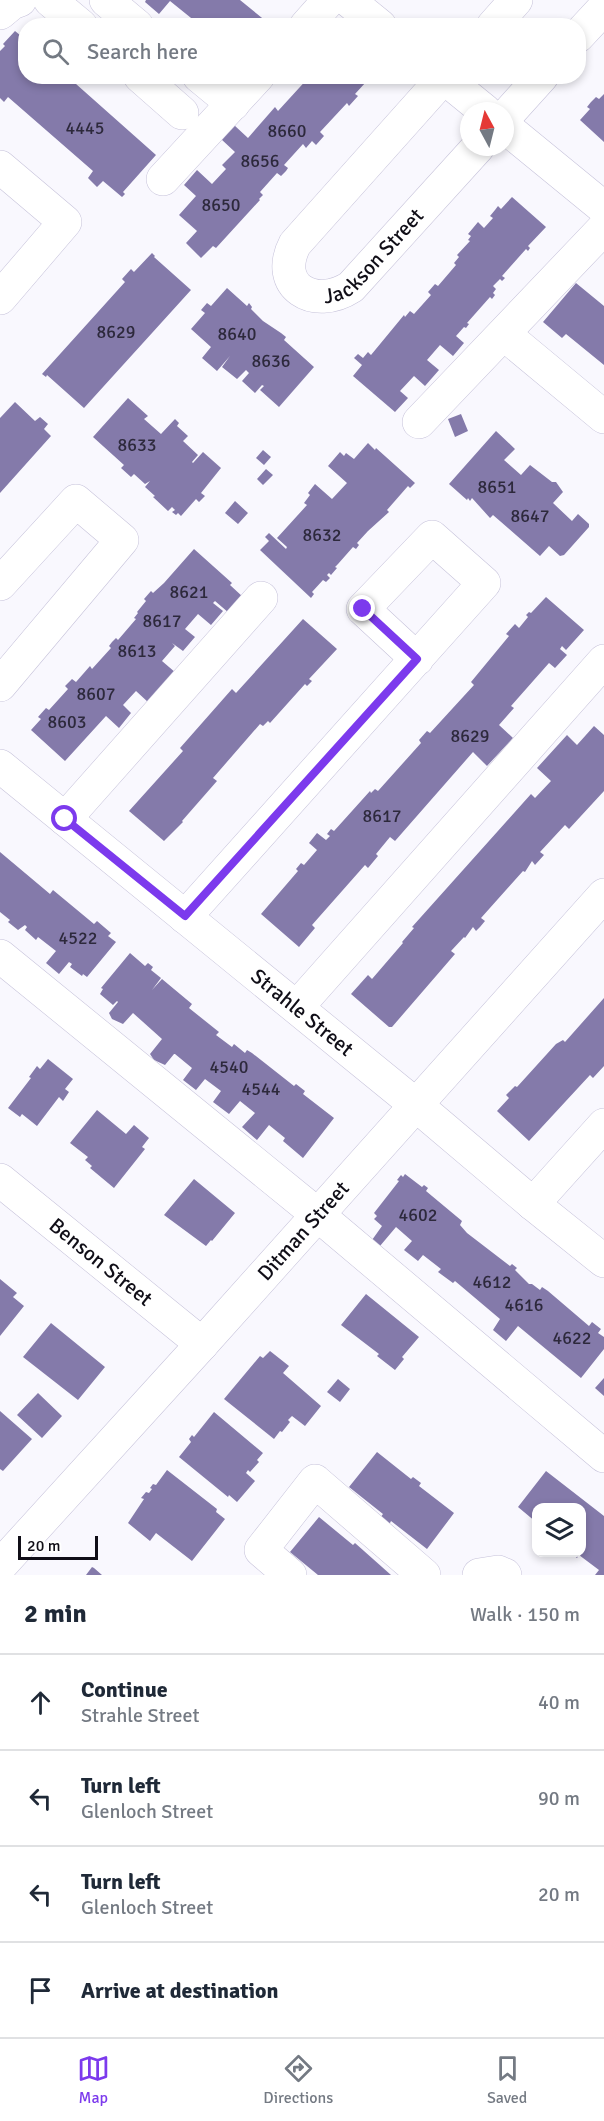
<!DOCTYPE html>
<html lang="en">
<head>
<meta charset="utf-8">
<style>
	body { margin:0; font-family:Signika,sans-serif; background:#f6f6f7; color:#1f2937 }
	.controls { position:absolute; right:18px; bottom:18px; display:grid; overflow:hidden; border-radius:12px; box-shadow:0 3px 9px #0003 }
	.controls button { width:54px; height:54px; display:grid; place-items:center; padding:0; border:0; border-bottom:2px solid #e0e1e3; background:#fff; color:#1f2937; font:30px sans-serif }
	.compass { position:absolute; left:460px; top:102px; width:54px; height:54px; border-radius:50%; background:#fff; box-shadow:0 3px 9px #0003; rotate:353deg }
	.scale { position:absolute; left:18px; bottom:15px; width:80px; box-sizing:border-box; padding-left:6px; border:3px solid #100e17; border-top:0; font-size:16px; line-height:21px; white-space:nowrap; color:#100e17; -webkit-text-stroke:4px #fff; paint-order:stroke }
	.stop { position:absolute; width:18px; height:18px; margin:-14px; border:4px solid #7c3aed; border-radius:50%; background:#fff }
	.stop.end { background:#7c3aed; border-color:#fff; box-shadow:0 2px 6px #0008 }
	.list { margin:0; padding:0; list-style:none }
	h2 { display:flex; justify-content:space-between; align-items:center; height:78px; margin:0; padding:0 24px; font-size:26px }
	h2 small { font-size:20px; font-weight:400; color:#747a83 }
	.list li { display:grid; grid-template-columns:39px 1fr auto; gap:18px; align-items:center; box-sizing:border-box; height:96px; padding:0 24px; border-top:2px solid #e0e1e3 }
	.list b { display:block; font-size:22px; white-space:nowrap }
	.list p { margin:0; font-size:20px; white-space:nowrap; color:#747a83 }
	.list em { font-size:20px; font-style:normal; color:#747a83 }
	.icon { flex:none; width:33px; height:33px; fill:none; stroke:currentColor; stroke-width:2; stroke-linecap:round; stroke-linejoin:round }
	.map { position:relative; flex:none; width:604px; height:1575px; overflow:hidden }
	.search { position:absolute; background:#fff; box-shadow:0 3px 9px #0003; left:18px; right:18px; top:18px; height:66px; display:flex; align-items:center; gap:15px; box-sizing:border-box; padding:0 21px; border-radius:24px; color:#747a83; font-size:22px }
	.sheet { height:462px; background:#fff }
	nav { display:flex; justify-content:space-around; align-items:center; box-sizing:border-box; height:84px; border-top:2px solid #e0e1e3; background:#fff; font-size:16px; color:#747a83 }
	nav a { display:grid; justify-items:center; gap:3px }
	nav .on { color:#7c3aed }
	.map>svg:first-child { display:block }
	.building { fill:#847aaa }
	.lines { fill:none; stroke-linecap:round; stroke-linejoin:round }
	.minor-casing { stroke:#c6c2da; stroke-width:34 }
	.minor { stroke:#fff; stroke-width:33 }
	.route { stroke:#7c3aed; stroke-width:8 }
	.labels { text-anchor:middle; dominant-baseline:central; stroke-width:4.5; stroke-linejoin:round; paint-order:stroke }
	.number-label { font-size:18px; fill:#2d293c }
	.street-label { font-size:21px; fill:#100e17; stroke:#fff }
</style>
</head>
<body>
<div class="map">
<svg width="604" height="1575" viewBox="0 0 604 1575">
	<rect width="100%" height="100%" fill="#f9f8fe"/>
	<!-- building -->
	<path class="building" d="M146 0H240L272 26H201L170 1 159 14 145 2Z
		M15 31 26 40V76H67L156 155 123 192 125 194 122 197 103 181 97 187 88 178 93 171 8 97 4 102 0 98V51L5 46 3 44Z
		M310 76H368L364 80 366 82 355 94 358 96 349 106 347 103 320 132 324 136 316 145 312 141 306 148 303 144 284 165 288 168 286 171 281 176 277 173 260 192 263 195 259 199 260 200 216 248 213 246 201 258 186 243 197 231 179 215 196 196 184 185 197 170 212 184 226 169 222 165 235 152 221 139 234 125 248 138 275 107 278 111Z
		M604 94V142L580 120 590 109 587 107 591 102 596 97 599 99Z
		M512 197 546 227 528 246 530 248 528 251 526 249 502 276 505 278 502 281 500 279 493 286 496 289 493 293 495 295 492 299 490 297 467 323 469 324 466 328 464 327 456 336 464 343 453 356 440 345 427 360 439 370 425 386 414 376 400 391 408 398 395 412 353 376 362 365 354 358 358 354 363 358 368 352 371 355 404 315 405 317 410 311 414 314 431 295 428 292 435 284 438 286 456 265 454 263 459 257 457 255 470 241 468 240 471 236 468 234 478 222 484 228 493 218 490 216 495 210 498 206 501 209Z
		M152 253 155 256 154 257 191 290 84 408 47 375 46 377 42 374 125 282 122 279 131 269 134 272Z
		M576 283 604 306V365L566 334 562 338 543 322Z
		M227 288 247 306 249 303 252 307 251 309 263 321 281 333 286 337 284 340 314 367 279 407 260 390 264 386 262 385 255 393 242 381 249 373 246 370 237 379 222 367 230 356 217 371 202 358 211 347 191 329 205 313 201 310 207 303 211 306Z
		M128 398 148 416 144 419 161 434 175 419 179 423 177 426 188 436 183 441 198 455 192 462 193 463 203 452 221 468 201 493 205 496 199 502 196 499 181 516 178 513 176 515 172 512 175 510 172 507 168 511 153 497 155 496 145 487 150 481 145 484 134 474 131 477 121 468 124 465 93 437Z
		M15 402 35 421 40 417 48 424 44 429 51 436 0 493V418Z
		M461 414 468 431 455 437 448 419Z
		M496 431 515 449 504 460 521 475 530 465 552 482H556L563 492 553 503 572 521 578 514 589 524V527L564 555 560 556 549 546 540 556 493 515 490 518 472 498 470 501 468 498 467 500 449 484Z
		M368 443 375 450 376 448 415 483 410 488 408 486 387 510 389 512 368 531 357 543 359 545 356 549 353 547 338 564 335 567 337 568 331 575 329 573 327 575 330 578 326 582 323 580 312 592 314 594 311 598 260 550 269 541 265 537 269 533 286 549 287 547 277 538 307 505 304 503 310 495 308 493 315 484 332 499 347 483 328 466 340 452 344 456 346 453 354 459Z
		M263 450 271 457 264 465 256 458Z
		M266 469 273 475 263 485 257 479Z
		M235 501 248 513 238 524 225 513Z
		M194 549 232 583 230 585 243 597 229 613 215 601 213 603 223 611 211 625 198 614 185 629 195 637 183 651 172 643 175 646 162 661 176 673 149 703 136 691 123 705 131 713 119 728 106 716 65 761 31 730 41 719 38 717 46 708 49 710 68 689 65 686 72 679 76 682 90 666 92 669 111 648 109 646 112 642 116 638 118 640 136 619 134 618 138 613 137 612 146 601 144 599 151 591 153 593 164 583Z
		M546 597 584 630 566 650 562 646 560 649 567 655 555 668 549 663 511 706 514 708 499 725 513 738 487 766 473 752 395 841 390 837 376 854 378 856 368 868 365 865 312 925 315 928 299 947 261 914 298 871 296 869 301 863 304 865 317 850 309 843 317 833 326 840 330 836 327 834 331 829 334 831 370 791 371 793 375 789 378 791 421 743 419 740 427 731 430 733 474 685 471 682 509 636 506 634 515 624 519 628 528 617 526 615 529 612 531 613Z
		M303 619 337 649 309 679 312 681 307 686 305 684 270 723 268 721 263 726 260 724 213 778 217 781 182 821 183 822 164 841 129 811 183 751 180 748 232 689 236 693Z
		M594 726 604 735V791L569 829 565 825 540 852 544 855 535 865 532 861 525 872 523 871 481 918 485 921 480 927 476 931 473 927 465 938 464 937 451 951 455 954 392 1027H389L351 994 368 975 372 979 403 943 402 942 414 928 412 927 531 794 535 798 551 781 537 768 567 735 577 745Z
		M0 852 50 894 53 890 94 924 97 921 111 933 108 936 116 942 87 977 83 974 82 976 70 967 72 964 69 962 59 974 46 963 56 951 38 937 36 940 25 930 27 927 25 925 18 930 8 922 10 920 0 912Z
		M130 953 145 966 148 963 153 967 151 970 161 978 152 990 162 979 192 1004 189 1008 219 1032 216 1035 232 1047 234 1044 245 1053 247 1050 252 1053 294 1086 296 1084 305 1091 303 1094 334 1118 303 1158 283 1141 285 1138 269 1125 257 1140 242 1127 255 1113 240 1101 229 1114 213 1102 221 1091 205 1079 196 1090 183 1080 192 1068 175 1054H174L165 1065 154 1060 150 1054 162 1039 133 1013 123 1024 112 1019 109 1013 118 1002 117 1001 113 1005 100 994 103 989 101 988Z
		M604 998V1066L593 1078 590 1075 529 1141 497 1111 509 1098 506 1095 515 1086 517 1087 556 1044 563 1040 565 1042Z
		M48 1059 73 1079 65 1089 69 1092 63 1101 59 1097 37 1126 22 1114 20 1117 8 1108 31 1078 29 1077 37 1066 40 1069Z
		M97 1110 126 1134 134 1125 149 1138 142 1147 145 1149 114 1188 90 1168 92 1166 85 1160 88 1157 70 1143Z
		M405 1174 422 1187 424 1185 428 1188 426 1191 462 1221 460 1225 467 1233 510 1266 512 1264 517 1268 515 1270 529 1284H532L540 1290 542 1287 548 1291 589 1326 592 1322 601 1329 598 1333 604 1337V1349L581 1378 518 1326 506 1341 493 1330 500 1319 455 1281 453 1283 438 1272 441 1269 423 1255 418 1261 404 1250 412 1241 396 1227 380 1246 372 1240 382 1226 374 1219 377 1216 374 1213 399 1181 397 1180 401 1175 403 1177Z
		M194 1179 235 1213 212 1241 211 1240 206 1246 164 1215Z
		M0 1279 17 1293 13 1297 24 1306 0 1336Z
		M366 1294 419 1337 402 1357 404 1359 395 1370 377 1356 379 1354 341 1325Z
		M51 1323 105 1367 78 1400 23 1357Z
		M270 1351 289 1366 283 1373 321 1406 305 1426 292 1416 288 1420 290 1422 282 1432 280 1431 274 1439 224 1399 260 1356 263 1358Z
		M604 1378V1396L595 1388Z
		M338 1379 350 1389 340 1402 327 1392Z
		M38 1393 62 1416 42 1438 17 1415Z
		M0 1411 32 1439 3 1471 0 1469Z
		M214 1412 263 1453 257 1460 259 1462 250 1472 248 1470 246 1473 255 1481 237 1502 229 1495 228 1497 179 1457 191 1442 189 1439 192 1435 194 1437Z
		M377 1452 411 1479 413 1477 421 1483 419 1486 454 1513 427 1549 391 1521 389 1525 380 1518 383 1514 349 1487Z
		M167 1470 217 1509 216 1512 225 1519 192 1561 156 1533 150 1541 128 1523 144 1499 141 1498 146 1492 149 1493 152 1489 150 1488 153 1484 156 1485Z
		M546 1471 604 1516V1575H595L599 1570 579 1555 577 1558 569 1552H582V1508H536V1522L518 1507Z
		M319 1517 353 1545 355 1543 391 1575H318L290 1552Z
		M92 1567 94 1568 102 1575H86Z"/>
	<g class="lines">
		<defs>
			<g id="minor">
				<path d="M50 0 81 26"/>
				<path d="M106 0 137 26"/>
				<path d="M348 0 380 26"/>
				<path d="M0 13 12 3 20 0"/>
				<path d="M306 26 329 0"/>
				<path d="M493 26 516 0"/>
				<path d="M578 36 604 8"/>
				<path d="M140 76 182 113"/>
				<path d="M199 76 233 104"/>
				<path d="M442 76 485 111"/>
				<path id="s1" d="M445 76 295 244C273 286 314 311 351 287L478 147"/>
				<path d="M505 117 542 76"/>
				<path d="M505 127 604 208"/>
				<path d="M0 167 65 222 0 298"/>
				<path d="M163 179 258 76"/>
				<path d="M504 334 604 417"/>
				<path d="M419 422 604 228"/>
				<path d="M0 584 76 501 122 540 0 685"/>
				<path id="s2" d="M0 766 416 1105 533 1204 604 1261"/>
				<path d="M65 819 261 598"/>
				<path d="M185 917 484 583 432 537 363 609 417 659"/>
				<path d="M0 956 318 1215 604 1456"/>
				<path d="M297 1007 604 661"/>
				<path id="s3" d="M0 1180 202 1344"/>
				<path d="M533 1204 604 1125"/>
				<path id="s4" d="M0 1566 202 1344 604 895"/>
				<path d="M290 1575 261 1550 315 1481 424 1575"/>
				<path d="M479 1575 498 1572 505 1575"/>
			</g>
		</defs>
		<!-- minor casing -->
		<use href="#minor" class="minor-casing"/>
		<!-- minor -->
		<use href="#minor" class="minor"/>
	</g>
	<g class="lines">
		<!-- route -->
		<path class="route" d="M65 819 185 916 417 659 363 609"/>
	</g>
	<g class="labels">
		<!-- number labels -->
		<g class="number-label">
			<text x="85" y="128">4445</text>
			<text x="287" y="131">8660</text>
			<text x="260" y="161">8656</text>
			<text x="221" y="205">8650</text>
			<text x="116" y="332">8629</text>
			<text x="237" y="334">8640</text>
			<text x="271" y="361">8636</text>
			<text x="137" y="445">8633</text>
			<text x="497" y="487">8651</text>
			<text x="530" y="516">8647</text>
			<text x="322" y="535">8632</text>
			<text x="189" y="592">8621</text>
			<text x="162" y="621">8617</text>
			<text x="137" y="651">8613</text>
			<text x="96" y="694">8607</text>
			<text x="67" y="722">8603</text>
			<text x="470" y="736">8629</text>
			<text x="382" y="816">8617</text>
			<text x="78" y="938">4522</text>
			<text x="229" y="1067">4540</text>
			<text x="261" y="1089">4544</text>
			<text x="418" y="1215">4602</text>
			<text x="492" y="1282">4612</text>
			<text x="524" y="1305">4616</text>
			<text x="572" y="1338">4622</text>
		</g>
		<!-- street labels -->
		<g class="street-label">
			<text stroke="none"><textPath href="#s1" startOffset="366">Jackson Street</textPath></text>
			<text stroke="none"><textPath href="#s2" startOffset="390">Strahle Street</textPath></text>
			<text stroke="none"><textPath href="#s4" startOffset="452">Ditman Street</textPath></text>
			<text stroke="none"><textPath href="#s3" startOffset="130">Benson Street</textPath></text>
		</g>
	</g>
</svg>
<div class="controls">
<button><svg class="icon" aria-label="layers" viewBox="0 0 24 24"><path d="M12 4l9 5-9 5-9-5zM3 14l9 5 9-5"/></svg></button>
</div>
<svg class="compass" viewBox="-18 -18 36 36"><path d="M0-13l5 13h-10z" fill="#e53935"/><path d="M0 13l5-13h-10z" fill="#747a83"/></svg>
<div class="scale">20 m</div>
<div class="stop" style="left:65px;top:819px"></div>
<div class="stop end" style="left:363px;top:609px"></div>
<div class="search"><svg class="icon" aria-label="search" viewBox="0 0 24 24"><circle cx="10" cy="10" r="6"/><path d="M15 15l6 6"/></svg>Search here</div>
</div>
<section class="sheet">
<h2>2 min<small>Walk · 150 m</small></h2>
<ul class="list">
<li><svg class="icon" aria-label="ahead" viewBox="0 0 24 24"><path d="M12 20V5M6 11l6-6 6 6"/></svg><div><b>Continue</b><p>Strahle Street</p></div><em>40 m</em></li>
<li><svg class="icon" aria-label="left" viewBox="0 0 24 24"><path d="M17 20v-9H6M10 6l-5 5 5 5"/></svg><div><b>Turn left</b><p>Glenloch Street</p></div><em>90 m</em></li>
<li><svg class="icon" aria-label="left" viewBox="0 0 24 24"><path d="M17 20v-9H6M10 6l-5 5 5 5"/></svg><div><b>Turn left</b><p>Glenloch Street</p></div><em>20 m</em></li>
<li><svg class="icon" aria-label="arrive" viewBox="0 0 24 24"><path d="M6 21V4h12l-3 4 3 4H6"/></svg><div><b>Arrive at destination</b></div></li>
</ul>
</section>
<nav>
<a class="on"><svg class="icon" aria-label="map" viewBox="0 0 24 24"><path d="M3 6l6-2 6 2 6-2v14l-6 2-6-2-6 2zM9 4v14M15 6v14"/></svg>Map</a>
<a><svg class="icon" aria-label="directions" viewBox="0 0 24 24"><path d="M12 3l9 9-9 9-9-9zM9 14v-3h6M13 9l2 2-2 2"/></svg>Directions</a>
<a><svg class="icon" aria-label="saved" viewBox="0 0 24 24"><path d="M7 4h10v16l-5-4-5 4z"/></svg>Saved</a>
</nav>
</body>
</html>
